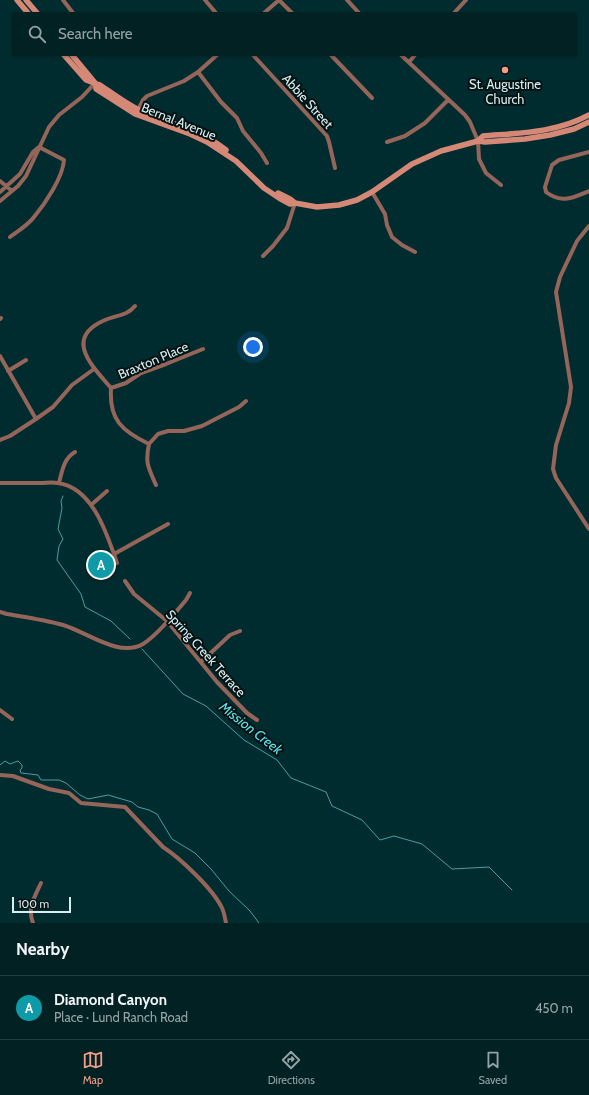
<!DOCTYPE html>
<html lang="en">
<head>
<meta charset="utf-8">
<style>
	body { margin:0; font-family:Cabin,sans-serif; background:#0f2e30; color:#f1f3f6 }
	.scale { position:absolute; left:12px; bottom:10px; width:59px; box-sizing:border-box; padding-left:4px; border:2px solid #d9eeef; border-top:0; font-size:11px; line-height:14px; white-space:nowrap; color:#d9eeef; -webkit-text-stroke:3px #031213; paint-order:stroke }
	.you { position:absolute; left:253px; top:347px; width:14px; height:14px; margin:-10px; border:3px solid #fff; border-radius:50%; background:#1a73e8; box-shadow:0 0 0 6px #1a73e833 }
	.badge { display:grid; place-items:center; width:26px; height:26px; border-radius:50%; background:#f49e8a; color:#fff; font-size:13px; font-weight:700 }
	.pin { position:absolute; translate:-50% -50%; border:2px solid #fff; box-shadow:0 1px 4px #0006 }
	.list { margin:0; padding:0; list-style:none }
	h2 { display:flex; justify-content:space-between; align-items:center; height:52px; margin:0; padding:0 16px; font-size:17px }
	h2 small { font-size:13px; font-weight:400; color:#96a3a6 }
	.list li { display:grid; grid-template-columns:26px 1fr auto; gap:12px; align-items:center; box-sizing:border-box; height:64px; padding:0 16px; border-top:1px solid #233e41 }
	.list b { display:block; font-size:15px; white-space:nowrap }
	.list p { margin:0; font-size:13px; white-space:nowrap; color:#96a3a6 }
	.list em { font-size:13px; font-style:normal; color:#96a3a6 }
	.icon { flex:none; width:22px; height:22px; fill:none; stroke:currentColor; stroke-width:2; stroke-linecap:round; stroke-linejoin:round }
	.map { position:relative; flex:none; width:589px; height:923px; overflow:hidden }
	.search { position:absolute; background:#012123; box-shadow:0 1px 3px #0004; left:12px; right:12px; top:12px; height:44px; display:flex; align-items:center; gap:10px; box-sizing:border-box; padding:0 14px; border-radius:0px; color:#96a3a6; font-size:15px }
	.sheet { height:116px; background:#012123 }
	nav { display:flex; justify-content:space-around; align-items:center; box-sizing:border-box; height:56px; border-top:1px solid #233e41; background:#012123; font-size:11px; color:#96a3a6 }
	nav a { display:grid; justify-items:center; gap:2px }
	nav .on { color:#f49e8a }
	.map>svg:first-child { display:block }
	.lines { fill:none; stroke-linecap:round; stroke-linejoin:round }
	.stream { stroke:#4a9da1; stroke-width:1 }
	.minor { stroke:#96655a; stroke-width:4 }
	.secondary { stroke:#d68876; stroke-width:5.5 }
	.poi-dot { fill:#f49e8a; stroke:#031213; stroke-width:1.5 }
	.labels { text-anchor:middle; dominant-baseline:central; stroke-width:4; stroke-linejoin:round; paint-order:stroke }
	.poi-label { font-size:13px; fill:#d9eeef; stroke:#031213 }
	.street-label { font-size:13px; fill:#d9eeef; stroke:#031213 }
	.water-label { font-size:14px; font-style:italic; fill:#5be3eb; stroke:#031213 }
</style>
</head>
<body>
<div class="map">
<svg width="589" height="923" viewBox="0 0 589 923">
	<rect width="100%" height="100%" fill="#012c2f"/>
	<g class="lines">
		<!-- stream -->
		<path class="stream" d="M63 496 61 501 62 508 58 529 63 539 59 546 57 560 81 594 85 607 111 621 130 639
			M142 649 183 694 206 706 244 740 277 760 291 778 326 792 332 806 362 820 380 840 394 836 422 844 452 869 489 867 512 890
			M0 765 5 761 10 764 18 761 22 765V768L20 770 21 773 38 775 41 780H59L66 783 80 795 88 799 108 795 132 802 138 807 149 810 157 814 172 839 195 853 211 869 229 891 250 911 259 923"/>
		<!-- minor -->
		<path class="minor" d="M63 0 73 13
			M205 0 216 13
			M279 0 292 13
			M347 0 359 13
			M264 13 279 0
			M454 13 466 0
			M253 55 327 136 329 142 335 168
			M331 55 372 98
			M401 55 465 115 470 122 478 141 479 159 486 173 501 185
			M409 62 415 55
			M198 72 221 102 237 118 243 131 261 153 267 163
			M138 110 143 100 147 96 184 81 198 72 217 55
			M387 142 405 136 425 123 448 100
			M589 152 559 160 552 165 545 187 546 192C562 204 572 198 589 191
			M0 181 12 191
			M0 192 20 174 33 152 39 147
			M372 192 385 214 387 225 392 237 402 245 415 252
			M0 201 18 186 26 176 49 127 59 115 82 97 95 83
			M589 226 577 241 560 277 556 292 571 387 569 403 556 445 553 469 556 478 589 529
			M10 237C18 231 28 225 34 217 45 204 63 177 64 160L39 147
			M263 256 273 246 287 228 295 203
			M135 306C127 316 116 315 105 320 63 338 92 366 111 388 109 420 122 431 149 444 145 463 148 467 156 485
			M0 319 1 318
			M0 356 36 419
			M8 371 26 360
			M111 388 126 383 141 373 166 364 203 349
			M0 440 10 436 36 419 53 407 72 385 94 369
			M149 444 158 434 168 431H184L202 426 239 407 246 401
			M0 483C13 483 27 483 40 483 46 483 52 482 58 483 93 488 107 534 117 563
			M59 483C62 471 64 458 75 452
			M91 505 107 491
			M114 554 168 524
			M125 581 134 594 167 621 217 682 247 713 257 720
			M0 612 7 614C25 617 46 620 63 625 87 632 119 658 143 644 158 635 175 613 186 600L190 593
			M201 662 230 635 240 631
			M0 710 12 719
			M0 775 13 776 49 789 69 793 81 803 125 807 163 847C180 858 213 889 222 908 224 912 225 918 226 923
			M33 923C27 908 35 896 41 883"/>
		<!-- secondary -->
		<path class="secondary" d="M17 0 28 13
			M26 0 37 13
			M64 55 86 80 94 83
			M72 55 96 84 100 85C112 93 125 103 139 110 167 123 200 129 226 150
			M96 84V89L135 114 190 134 207 142 236 161 264 188 279 198 290 204 295 203 317 207 339 205 357 200 372 192 412 164 441 151 478 141 485 142 525 139 550 135 574 129 589 122
			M478 141 483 136C519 133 556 133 589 115
			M278 193 290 199 295 203"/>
	</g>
	<!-- markers -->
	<circle class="poi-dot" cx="505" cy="70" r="4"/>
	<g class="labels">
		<!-- poi labels -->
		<g class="poi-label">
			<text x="505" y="84">St. Augustine<tspan x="505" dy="15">Church</tspan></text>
		</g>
		<!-- street labels -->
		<g class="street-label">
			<text transform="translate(308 101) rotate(48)">Abbie Street</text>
			<text transform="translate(179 121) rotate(22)">Bernal Avenue</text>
			<text transform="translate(153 360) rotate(-23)">Braxton Place</text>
			<text transform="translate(206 653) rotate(48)">Spring Creek Terrace</text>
		</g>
		<!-- water labels -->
		<g class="water-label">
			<text transform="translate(251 728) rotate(38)">Mission Creek</text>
		</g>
	</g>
</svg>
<div class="scale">100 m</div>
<div class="you"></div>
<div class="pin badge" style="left:101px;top:565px;background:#0f9aa8">A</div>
<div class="search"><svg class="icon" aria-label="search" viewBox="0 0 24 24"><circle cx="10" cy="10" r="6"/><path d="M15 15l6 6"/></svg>Search here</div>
</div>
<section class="sheet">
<h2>Nearby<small></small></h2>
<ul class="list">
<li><span class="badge" style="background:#0f9aa8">A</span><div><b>Diamond Canyon</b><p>Place · Lund Ranch Road</p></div><em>450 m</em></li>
</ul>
</section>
<nav>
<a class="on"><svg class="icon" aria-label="map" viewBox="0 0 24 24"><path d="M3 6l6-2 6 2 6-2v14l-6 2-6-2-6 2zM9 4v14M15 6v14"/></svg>Map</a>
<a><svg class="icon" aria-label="directions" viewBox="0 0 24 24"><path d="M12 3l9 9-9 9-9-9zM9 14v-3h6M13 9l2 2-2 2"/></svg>Directions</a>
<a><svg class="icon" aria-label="saved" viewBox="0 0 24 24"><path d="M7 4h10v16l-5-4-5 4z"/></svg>Saved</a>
</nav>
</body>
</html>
